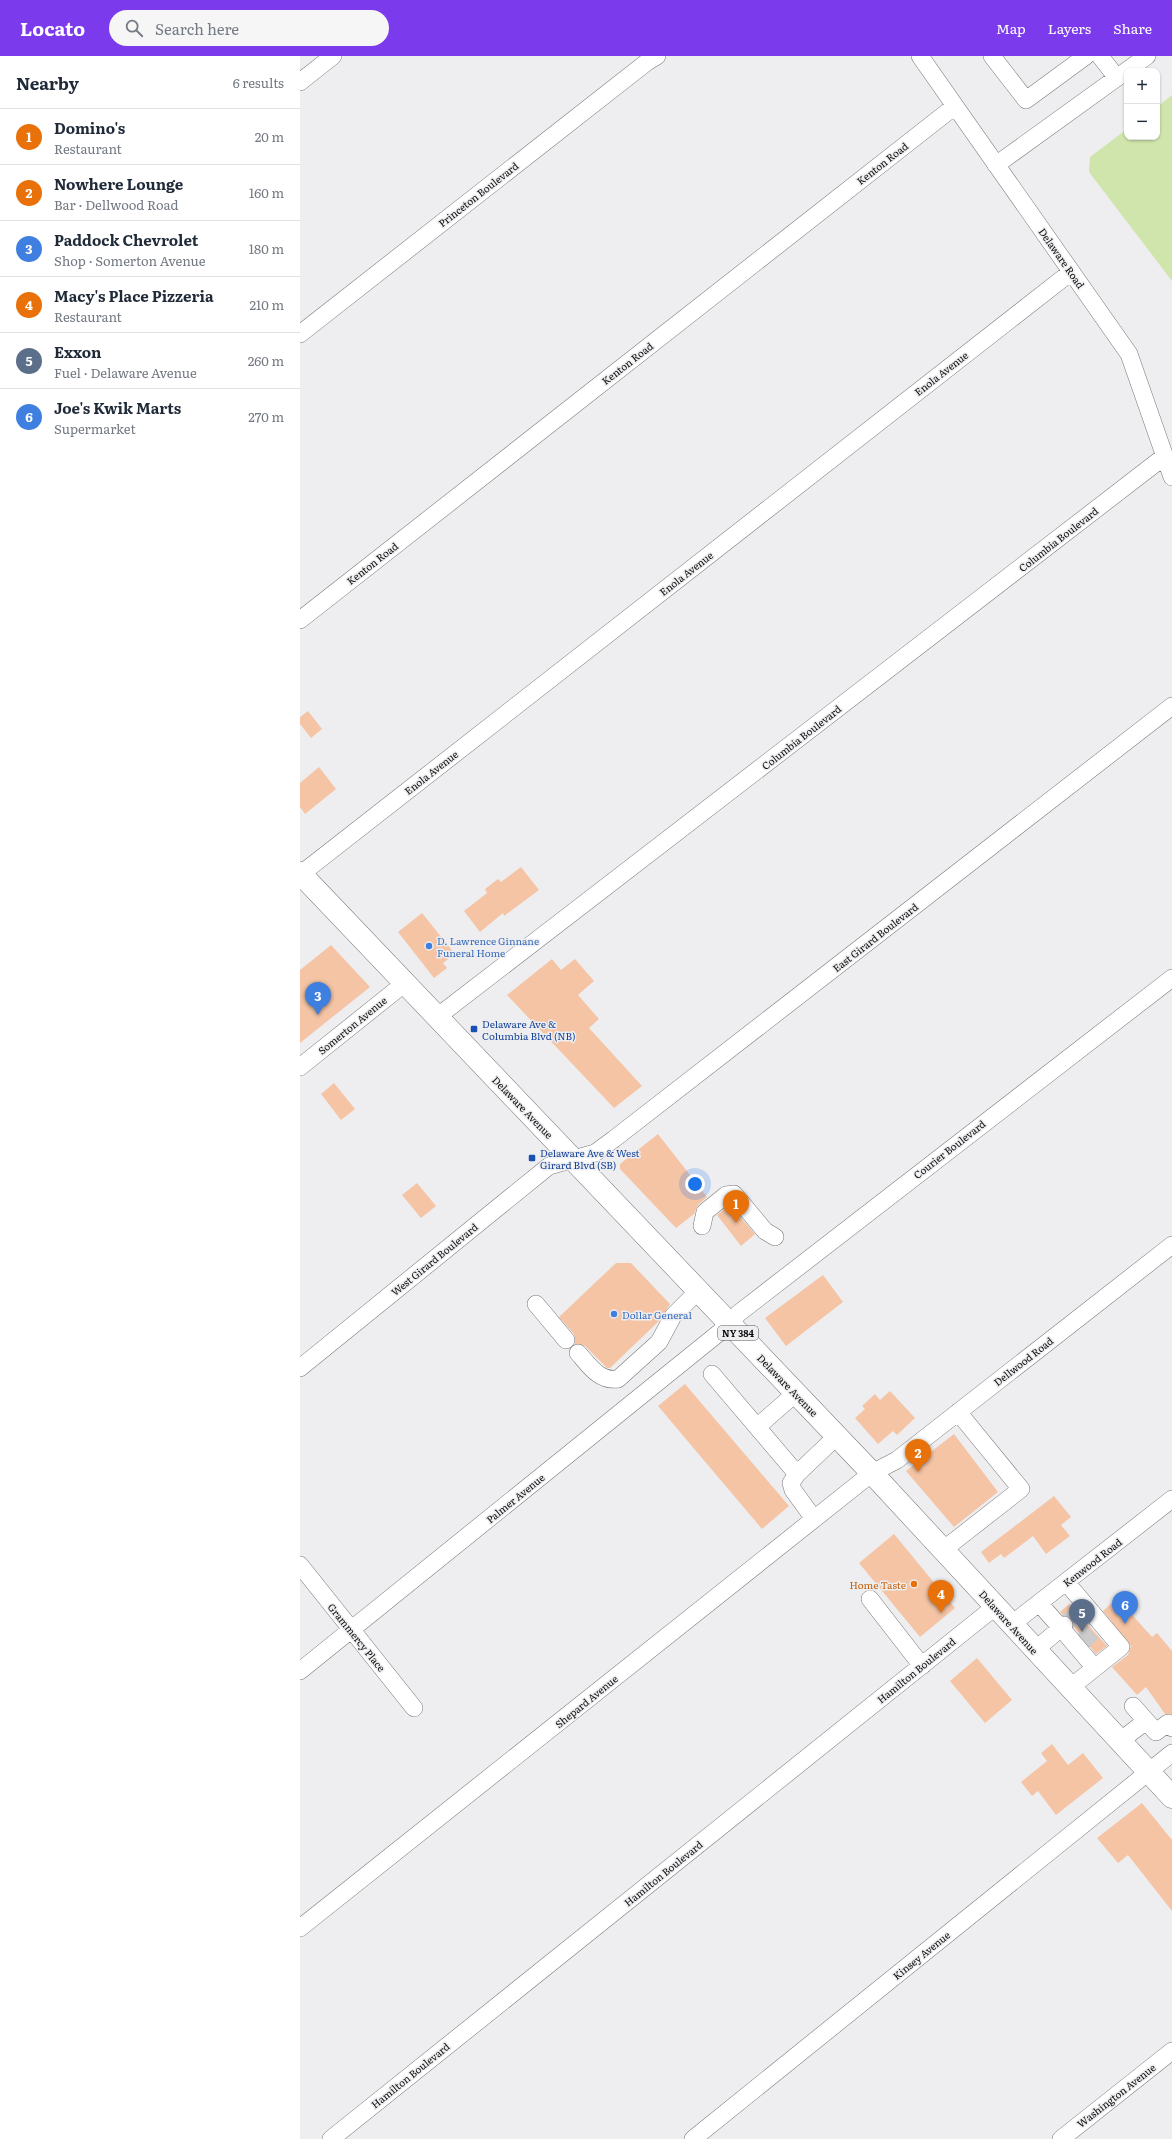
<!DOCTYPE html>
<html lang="en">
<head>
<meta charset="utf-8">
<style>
	body { margin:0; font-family:Literata,serif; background:#f6f6f7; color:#1f2937 }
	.controls { position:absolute; right:12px; top:12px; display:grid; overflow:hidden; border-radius:8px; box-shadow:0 1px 3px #0004 }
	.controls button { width:36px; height:36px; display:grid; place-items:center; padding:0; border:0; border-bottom:1px solid #e0e1e3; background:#fff; color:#1f2937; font:20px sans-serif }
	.you { position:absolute; left:395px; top:1128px; width:14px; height:14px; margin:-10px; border:3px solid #fff; border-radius:50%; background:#1a73e8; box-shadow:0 0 0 6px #1a73e833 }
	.badge { display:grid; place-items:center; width:26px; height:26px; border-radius:50%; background:#7c3aed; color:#fff; font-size:13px; font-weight:700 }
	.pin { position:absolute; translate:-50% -33px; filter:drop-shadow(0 1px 2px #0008) }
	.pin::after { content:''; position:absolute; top:21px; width:14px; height:12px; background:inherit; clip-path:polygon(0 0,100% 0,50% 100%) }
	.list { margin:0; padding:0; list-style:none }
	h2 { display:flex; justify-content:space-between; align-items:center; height:52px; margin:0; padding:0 16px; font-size:17px }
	h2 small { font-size:13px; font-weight:400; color:#747a83 }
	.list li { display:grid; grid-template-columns:26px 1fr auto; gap:12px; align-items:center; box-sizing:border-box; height:56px; padding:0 16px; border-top:1px solid #e0e1e3 }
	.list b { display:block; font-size:15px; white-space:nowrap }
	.list p { margin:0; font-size:13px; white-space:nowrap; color:#747a83 }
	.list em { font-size:13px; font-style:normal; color:#747a83 }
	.icon { flex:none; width:22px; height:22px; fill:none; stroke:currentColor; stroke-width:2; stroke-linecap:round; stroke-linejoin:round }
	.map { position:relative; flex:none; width:872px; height:2083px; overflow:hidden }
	header { display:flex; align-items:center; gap:24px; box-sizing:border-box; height:56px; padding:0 20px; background:#7c3aed; color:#fff }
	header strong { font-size:19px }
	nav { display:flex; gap:22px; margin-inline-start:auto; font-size:14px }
	.search { width:280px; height:36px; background:#f6f6f7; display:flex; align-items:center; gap:10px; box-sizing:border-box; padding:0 14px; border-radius:22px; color:#747a83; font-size:15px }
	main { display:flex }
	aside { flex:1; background:#fff }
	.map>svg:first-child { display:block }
	.green { fill:#d0e5ab }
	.building { fill:#f4c4a5 }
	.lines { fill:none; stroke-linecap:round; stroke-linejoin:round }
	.minor-tunnel { stroke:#ccccce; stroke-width:17; stroke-dasharray:17 8; stroke-linecap:butt }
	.minor-casing { stroke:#787879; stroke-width:18 }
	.major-casing { stroke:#787879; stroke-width:23 }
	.minor { stroke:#fff; stroke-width:17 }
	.major { stroke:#fff; stroke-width:22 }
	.shop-dot { fill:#3f7fe0; stroke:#eeeef0; stroke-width:1.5 }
	.transit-dot { fill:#1a4fb4; stroke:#eeeef0; stroke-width:1.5 }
	.food-dot { fill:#e8710a; stroke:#eeeef0; stroke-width:1.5 }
	.labels { text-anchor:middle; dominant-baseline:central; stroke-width:3; stroke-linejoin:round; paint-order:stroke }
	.shield { fill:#eeeef0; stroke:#505052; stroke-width:1 }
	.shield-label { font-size:9px; font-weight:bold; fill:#0d0d0e }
	.street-label { font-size:10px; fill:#0d0d0e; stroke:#eeeef0 }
	.shop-label { font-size:10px; fill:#366cbe; stroke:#eeeef0; text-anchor:start }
	.transit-label { font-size:10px; fill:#164399; stroke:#eeeef0; text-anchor:start }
	.food-label { font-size:10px; fill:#c56008; stroke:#eeeef0; text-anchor:end }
</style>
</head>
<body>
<header>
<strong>Locato</strong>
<div class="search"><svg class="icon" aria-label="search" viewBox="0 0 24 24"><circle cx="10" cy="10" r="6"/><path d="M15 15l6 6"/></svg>Search here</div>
<nav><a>Map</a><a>Layers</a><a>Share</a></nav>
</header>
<main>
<aside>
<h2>Nearby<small>6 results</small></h2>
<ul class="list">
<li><span class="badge" style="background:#e8710a">1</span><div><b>Domino's</b><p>Restaurant</p></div><em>20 m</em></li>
<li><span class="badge" style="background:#e8710a">2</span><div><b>Nowhere Lounge</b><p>Bar · Dellwood Road</p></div><em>160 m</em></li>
<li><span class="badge" style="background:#3f7fe0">3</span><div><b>Paddock Chevrolet</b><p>Shop · Somerton Avenue</p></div><em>180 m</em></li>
<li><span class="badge" style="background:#e8710a">4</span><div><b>Macy's Place Pizzeria</b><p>Restaurant</p></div><em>210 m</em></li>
<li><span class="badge" style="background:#5c6f8a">5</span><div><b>Exxon</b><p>Fuel · Delaware Avenue</p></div><em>260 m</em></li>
<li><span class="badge" style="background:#3f7fe0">6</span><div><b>Joe's Kwik Marts</b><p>Supermarket</p></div><em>270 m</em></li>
</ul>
</aside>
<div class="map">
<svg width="872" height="2083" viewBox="0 0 872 2083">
	<rect width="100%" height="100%" fill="#eeeef0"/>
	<!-- green -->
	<path class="green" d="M872 39V225L789 116 790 101 827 73V81H857V51Z"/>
	<!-- building -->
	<path class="building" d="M8 655 22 673 11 682 0 668V661Z
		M19 711 36 733 5 758 0 751V727Z
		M221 811 239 834 204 860 203 857 180 876 164 855 187 837 185 833 198 823 201 826Z
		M122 857 155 898 143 907 147 912 134 922 98 876Z
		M31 889 70 931 0 987V914Z
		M252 903 261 914 275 903 294 925 278 939 299 963 289 972 342 1030 314 1052 207 939Z
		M34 1027 55 1053 41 1064 21 1038Z
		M358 1078 407 1141 398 1149 394 1158 376 1172 320 1113V1108Z
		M117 1127 136 1150 121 1162 102 1139Z
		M430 1149 455 1178 441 1190 417 1159Z
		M316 1207H331L370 1248 359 1265 310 1312H307L285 1290 275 1288 274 1278 259 1261Z
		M523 1219 543 1246 486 1290 465 1262Z
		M385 1328 489 1450 462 1473 358 1350Z
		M590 1335 615 1362 597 1379 593 1375 578 1388 555 1362 565 1353 562 1350 575 1338 580 1344Z
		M654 1378 698 1436 654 1471 606 1415Z
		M754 1440 771 1461 761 1469 770 1480 746 1498 733 1480 704 1502 701 1498 689 1507 681 1496Z
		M594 1478 655 1552 620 1581 559 1507Z
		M817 1542 852 1581 857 1577 872 1595V1658H865L846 1631 837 1639 812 1611 828 1599 831 1590 803 1555Z
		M769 1548 807 1590 796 1598 774 1571 771 1562 763 1559 760 1556Z
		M677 1602 712 1644 685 1667 650 1625Z
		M752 1688 768 1709 783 1697 803 1722 756 1759 738 1735 732 1740 721 1726 747 1705 741 1697Z
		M842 1747 872 1784V1855L828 1799 818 1807 797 1782Z"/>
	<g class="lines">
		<!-- minor-tunnel -->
		<path class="minor-tunnel" d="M764 1569 778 1557
			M780 1588 794 1575"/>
		<defs>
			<path id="minor" d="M620 0 829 298 872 421
				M692 0 726 44 786 0
				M800 0 817 22
				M0 26 33 0
				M696 109 847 0
				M0 278 347 6 357 0
				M0 564 655 50
				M1 818 771 216
				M137 961 865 400
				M0 1011 105 927
				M402 1170 405 1156 426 1139 434 1138 465 1175 475 1181
				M236 1248 266 1284
				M278 1297C289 1309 299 1326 318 1323L359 1286 373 1260 398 1235
				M0 1312 249 1110 295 1097 314 1083 872 650
				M412 1318 497 1418
				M457 1371 496 1337
				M514 1463 493 1434 491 1427 497 1418 537 1380
				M643 1494 721 1433 658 1356
				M0 1509 114 1652
				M766 1526 821 1591 771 1631
				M570 1543 622 1610
				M739 1547 761 1572 764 1569
				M712 1568 872 1443
				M735 1594 761 1572 795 1612
				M0 1615 420 1276 439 1257 872 922
				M833 1650 856 1676 868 1667 872 1672
				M820 1685 846 1665
				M0 1872 572 1417 597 1404 872 1189
				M31 2083 696 1550
				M393 2083 872 1697
				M761 2083 872 1995"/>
			<path id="major" d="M0 817 572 1417 872 1741"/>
		</defs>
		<!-- minor casing -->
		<use href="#minor" class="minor-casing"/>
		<!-- major casing -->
		<use href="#major" class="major-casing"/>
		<!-- minor -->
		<use href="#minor" class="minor"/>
		<!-- major -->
		<use href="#major" class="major"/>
	</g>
	<!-- markers -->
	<g class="shop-dot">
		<circle cx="129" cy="890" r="4"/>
		<circle cx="314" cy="1258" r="4"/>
	</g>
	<g class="transit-dot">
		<rect x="170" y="969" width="8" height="8" rx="2"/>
		<rect x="228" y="1098" width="8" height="8" rx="2"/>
	</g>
	<circle class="food-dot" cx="614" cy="1528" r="4"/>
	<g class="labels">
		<!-- shield labels -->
		<rect class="shield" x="418" y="1270" width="40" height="14" rx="3"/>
		<g class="shield-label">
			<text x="438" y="1277">NY 384</text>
		</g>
		<!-- street labels -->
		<g class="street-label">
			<text transform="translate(582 107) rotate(-38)">Kenton Road</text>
			<text transform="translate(178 138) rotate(-38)">Princeton Boulevard</text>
			<text transform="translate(762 202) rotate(55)">Delaware Road</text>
			<text transform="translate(327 307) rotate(-38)">Kenton Road</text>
			<text transform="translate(641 317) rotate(-38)">Enola Avenue</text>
			<text transform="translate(758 483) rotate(-38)">Columbia Boulevard</text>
			<text transform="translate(72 507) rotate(-38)">Kenton Road</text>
			<text transform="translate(386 517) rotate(-38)">Enola Avenue</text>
			<text transform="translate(501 681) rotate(-38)">Columbia Boulevard</text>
			<text transform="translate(131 716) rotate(-38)">Enola Avenue</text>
			<text transform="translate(575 881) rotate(-38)">East Girard Boulevard</text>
			<text transform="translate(52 969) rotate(-39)">Somerton Avenue</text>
			<text transform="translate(223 1051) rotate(46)">Delaware Avenue</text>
			<text transform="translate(649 1093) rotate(-38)">Courier Boulevard</text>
			<text transform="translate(134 1203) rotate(-39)">West Girard Boulevard</text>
			<text transform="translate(723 1305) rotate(-38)">Dellwood Road</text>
			<text transform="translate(488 1329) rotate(46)">Delaware Avenue</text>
			<text transform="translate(215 1442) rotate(-39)">Palmer Avenue</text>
			<text transform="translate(792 1506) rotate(-38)">Kenwood Road</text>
			<text transform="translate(709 1566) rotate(48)">Delaware Avenue</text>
			<text transform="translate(57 1581) rotate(51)">Grammercy Place</text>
			<text transform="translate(616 1614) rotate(-39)">Hamilton Boulevard</text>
			<text transform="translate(286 1645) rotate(-39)">Shepard Avenue</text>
			<text transform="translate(363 1817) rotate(-39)">Hamilton Boulevard</text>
			<text transform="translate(621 1899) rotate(-39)">Kinsey Avenue</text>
			<text transform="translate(110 2019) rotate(-39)">Hamilton Boulevard</text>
			<text transform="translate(816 2039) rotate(-38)">Washington Avenue</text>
		</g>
		<!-- shop labels -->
		<g class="shop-label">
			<text x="137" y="884">D. Lawrence Ginnane<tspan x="137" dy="12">Funeral Home</tspan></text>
			<text x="322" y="1258">Dollar General</text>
		</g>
		<!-- transit labels -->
		<g class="transit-label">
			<text x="182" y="967">Delaware Ave &amp;<tspan x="182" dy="12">Columbia Blvd (NB)</tspan></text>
			<text x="240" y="1096">Delaware Ave &amp; West<tspan x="240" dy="12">Girard Blvd (SB)</tspan></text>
		</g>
		<!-- food labels -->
		<g class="food-label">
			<text x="606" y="1528">Home Taste</text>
		</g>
	</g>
</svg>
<div class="controls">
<button>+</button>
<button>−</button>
</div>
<div class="you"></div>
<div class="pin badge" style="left:436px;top:1167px;background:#e8710a">1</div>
<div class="pin badge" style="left:618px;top:1416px;background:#e8710a">2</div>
<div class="pin badge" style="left:18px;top:959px;background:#3f7fe0">3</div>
<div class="pin badge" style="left:641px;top:1557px;background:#e8710a">4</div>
<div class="pin badge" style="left:782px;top:1576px;background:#5c6f8a">5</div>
<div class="pin badge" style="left:825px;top:1568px;background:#3f7fe0">6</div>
</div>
</main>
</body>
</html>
